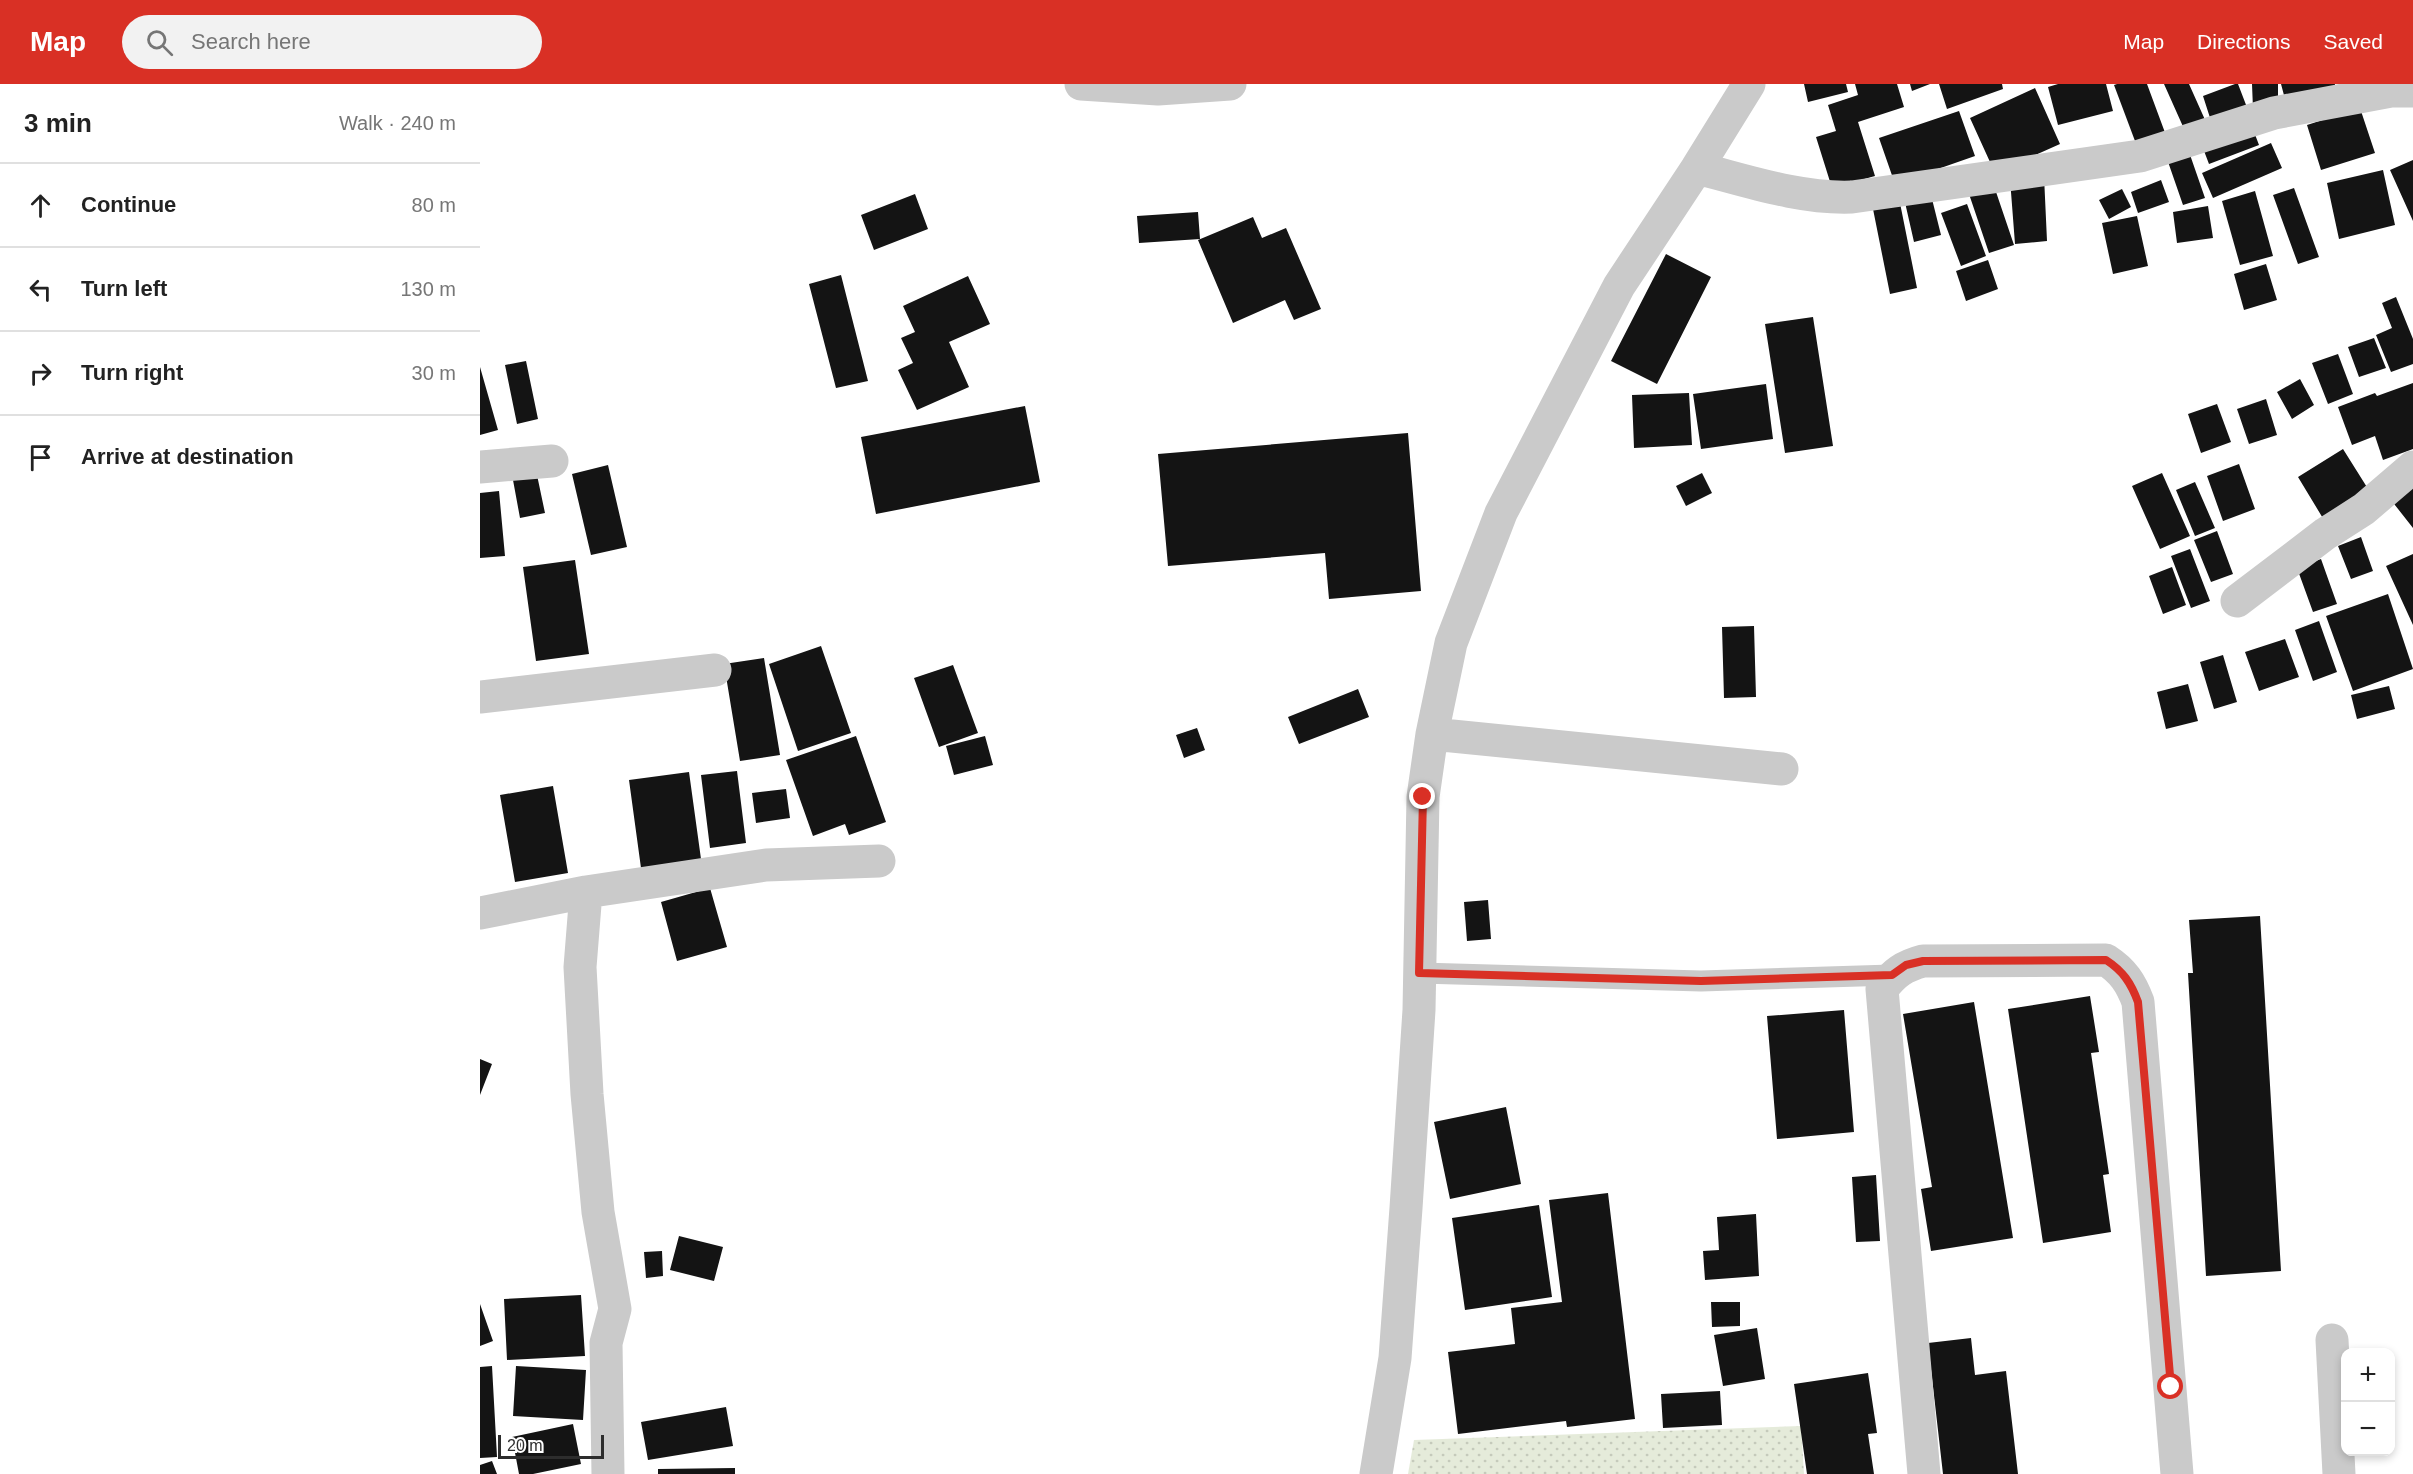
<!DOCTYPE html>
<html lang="en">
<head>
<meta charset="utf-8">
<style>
	body { margin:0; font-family:Arial,sans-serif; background:#f2f2f2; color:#222 }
	.controls { position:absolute; right:18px; bottom:18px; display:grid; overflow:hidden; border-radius:12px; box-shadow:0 3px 9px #0003 }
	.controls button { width:54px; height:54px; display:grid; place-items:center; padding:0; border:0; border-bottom:2px solid #e0e0e0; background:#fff; color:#222; font:30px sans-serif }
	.scale { position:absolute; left:18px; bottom:15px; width:106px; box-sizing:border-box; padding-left:6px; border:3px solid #2d2d2d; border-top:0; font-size:16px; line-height:21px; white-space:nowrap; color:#2d2d2d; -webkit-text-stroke:4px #fff; paint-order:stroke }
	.stop { position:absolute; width:18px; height:18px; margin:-14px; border:4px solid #d93025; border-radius:50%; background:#fff }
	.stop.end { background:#d93025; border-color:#fff; box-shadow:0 2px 6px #0008 }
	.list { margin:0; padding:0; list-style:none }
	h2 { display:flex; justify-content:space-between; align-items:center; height:78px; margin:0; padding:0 24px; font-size:26px }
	h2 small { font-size:20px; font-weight:400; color:#767676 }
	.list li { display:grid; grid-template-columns:39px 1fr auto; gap:18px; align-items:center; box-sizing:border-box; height:84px; padding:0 24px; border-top:2px solid #e0e0e0 }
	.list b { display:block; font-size:22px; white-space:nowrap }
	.list em { font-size:20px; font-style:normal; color:#767676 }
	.icon { flex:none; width:33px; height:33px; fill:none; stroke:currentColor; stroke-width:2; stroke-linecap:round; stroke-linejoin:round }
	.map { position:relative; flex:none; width:1933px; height:1390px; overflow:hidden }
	header { display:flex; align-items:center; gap:36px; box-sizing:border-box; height:84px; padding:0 30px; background:#d93025; color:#fff }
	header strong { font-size:28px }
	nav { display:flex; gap:33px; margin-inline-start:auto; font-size:21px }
	.search { width:420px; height:54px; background:#f2f2f2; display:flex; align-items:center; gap:15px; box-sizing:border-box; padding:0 21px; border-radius:33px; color:#767676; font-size:22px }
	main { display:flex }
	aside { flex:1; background:#fff }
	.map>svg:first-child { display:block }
	.grass { fill:url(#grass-dots) }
	.building { fill:#141414 }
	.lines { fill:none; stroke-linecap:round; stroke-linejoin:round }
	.lane { stroke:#cacaca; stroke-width:21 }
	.street { stroke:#cacaca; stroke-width:33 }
	.route { stroke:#d93025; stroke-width:8 }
</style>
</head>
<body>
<header>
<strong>Map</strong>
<div class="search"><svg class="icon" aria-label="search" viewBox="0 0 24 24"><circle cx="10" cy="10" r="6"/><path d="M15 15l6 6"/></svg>Search here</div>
<nav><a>Map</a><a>Directions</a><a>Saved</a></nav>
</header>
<main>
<aside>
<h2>3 min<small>Walk · 240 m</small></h2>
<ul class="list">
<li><svg class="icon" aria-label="ahead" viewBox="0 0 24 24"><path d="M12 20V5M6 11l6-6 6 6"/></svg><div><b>Continue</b></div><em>80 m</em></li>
<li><svg class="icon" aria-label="left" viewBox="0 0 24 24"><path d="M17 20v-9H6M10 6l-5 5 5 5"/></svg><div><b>Turn left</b></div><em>130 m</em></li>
<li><svg class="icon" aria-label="right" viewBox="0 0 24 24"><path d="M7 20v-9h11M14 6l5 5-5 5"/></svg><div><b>Turn right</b></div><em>30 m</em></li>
<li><svg class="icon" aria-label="arrive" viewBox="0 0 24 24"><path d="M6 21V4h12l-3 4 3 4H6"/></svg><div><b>Arrive at destination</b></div></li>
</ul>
</aside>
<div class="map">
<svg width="1933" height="1390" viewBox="0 0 1933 1390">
	<defs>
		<pattern id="grass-dots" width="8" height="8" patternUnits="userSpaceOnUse" patternTransform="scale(1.5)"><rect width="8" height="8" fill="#e5ebda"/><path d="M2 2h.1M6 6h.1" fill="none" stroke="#c5cabb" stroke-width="1.8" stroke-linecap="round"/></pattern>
	</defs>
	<rect width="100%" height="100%" fill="#fff"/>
	<!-- grass -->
	<path class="grass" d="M1321 1342 1324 1390H928L934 1356Z"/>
	<!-- building -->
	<path class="building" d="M1324 0H1366L1368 8 1328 18Z
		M1375 0H1417L1424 23 1378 38 1395 92 1352 104 1336 53 1356 47 1348 21 1378 11Z
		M1430 0H1450L1432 7Z
		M1459 0H1522L1523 5 1467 25Z
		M1578 0H1626L1633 27 1578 41 1568 3Z
		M1637 0H1667L1687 54 1658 65 1634 1Z
		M1684 0H1709L1726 38 1705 47Z
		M1755 0H1758L1768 26 1732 40 1723 12Z
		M1772 0H1798V25H1773Z
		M1801 0H1855V2L1805 15Z
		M1555 4 1580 60 1515 89 1490 34Z
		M1880 24 1895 69 1841 86 1827 41Z
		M1479 27 1495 72 1415 100 1399 54Z
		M1771 40 1779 61 1729 80 1721 59Z
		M1791 59 1802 84 1733 114 1722 89Z
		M1708 65 1725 114 1703 121 1686 72Z
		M1933 76V137L1910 86Z
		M1903 86 1915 141 1859 155 1847 99Z
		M1564 92 1567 157 1535 160 1530 95Z
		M1681 96 1689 118 1658 129 1651 108Z
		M1514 102 1534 161 1509 169 1489 110Z
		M1814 104 1839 173 1818 180 1793 111Z
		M1642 105 1651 123 1629 135 1619 116Z
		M1450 107 1461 151 1434 158 1424 114Z
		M1775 107 1793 172 1760 181 1742 117Z
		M435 110 448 145 394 166 381 131Z
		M1419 114 1437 204 1410 210 1392 120Z
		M1487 120 1506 172 1481 182 1461 129Z
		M1728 122 1733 154 1697 159 1693 128Z
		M718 128 720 155 659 159 657 132Z
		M1657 132 1668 182 1633 190 1622 139Z
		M773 133 782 154 806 144 841 225 814 236 805 216 753 239 718 156Z
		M1186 170 1231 193 1177 300 1131 277Z
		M1508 176 1518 205 1486 217 1476 187Z
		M1786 180 1797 216 1764 226 1754 190Z
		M361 191 388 297 356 304 329 200Z
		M488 192 510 240 469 258 489 303 437 326 418 286 433 279 421 254 435 248 423 222Z
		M1916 213 1933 255V280L1911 288 1896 251 1912 244 1902 219Z
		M1333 233 1353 362 1305 369 1285 240Z
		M1894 254 1906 284 1879 293 1868 263Z
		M1858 270 1873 310 1848 320 1832 279Z
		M46 277 58 335 37 340 25 281Z
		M0 283 18 346 0 351Z
		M1820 295 1834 321 1812 335 1797 308Z
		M1933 299V365L1903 376 1895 352 1872 361 1858 323 1895 309 1897 312Z
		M1286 300 1293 355 1221 365 1213 310Z
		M1209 309 1212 361 1154 364 1152 311Z
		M1786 315 1797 351 1769 360 1757 325Z
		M1737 320 1751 358 1721 369 1708 330Z
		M545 322 560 398 396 430 381 353Z
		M928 349 941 507 849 515 845 469 688 482 678 370Z
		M1863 365 1890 408 1844 436 1818 393Z
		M1759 380 1775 425 1743 437 1727 392Z
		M128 381 147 463 111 471 92 390Z
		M1222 389 1232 409 1206 422 1196 402Z
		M1682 389 1710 452 1680 465 1652 402Z
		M57 391 65 429 40 434 33 396Z
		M1715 398 1735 444 1715 452 1696 406Z
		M1933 399V444L1911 416Z
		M19 407 25 472 0 474V409Z
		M1737 447 1753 490 1731 498 1714 456Z
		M1881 453 1893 487 1871 495 1858 462Z
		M1710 465 1730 517 1711 524 1691 472Z
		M1933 470V541L1906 482Z
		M1841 475 1857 520 1833 528 1817 484Z
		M95 476 109 570 56 577 43 483Z
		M1692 483 1706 521 1683 530 1669 492Z
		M1908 510 1933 585 1873 607 1846 532Z
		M1839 537 1857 588 1833 597 1815 546Z
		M1274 542 1276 613 1244 614 1242 543Z
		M1805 555 1819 593 1779 607 1765 568Z
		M341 562 371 649 318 667 289 580Z
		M1743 571 1757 618 1734 625 1720 578Z
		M284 574 300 671 260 677 244 580Z
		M473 581 498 649 459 663 434 594Z
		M1708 600 1718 637 1686 645 1677 608Z
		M1909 602 1915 625 1877 635 1871 611Z
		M878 605 889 633 819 660 808 633Z
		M717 644 725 666 704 674 696 651Z
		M376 652 406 738 369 751 365 740 333 752 306 676Z
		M505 652 513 681 474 691 466 662Z
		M257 687 266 759 230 764 221 691Z
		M209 688 221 775 161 784 149 696Z
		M73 702 88 789 35 798 20 711Z
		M306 705 310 734 276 739 272 709Z
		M230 804 247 863 197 877 181 818Z
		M1008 816 1011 855 987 857 984 818Z
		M1780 832 1801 1187 1726 1192 1708 889H1713L1709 836Z
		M1610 912 1619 968 1611 969 1629 1090 1623 1091 1631 1148 1563 1159 1528 925Z
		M1494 918 1533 1154 1451 1167 1441 1105 1452 1103 1423 930Z
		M1364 926 1374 1048 1297 1055 1287 932Z
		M0 975 12 980 0 1011Z
		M1026 1023 1041 1100 970 1115 954 1038Z
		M1396 1091 1400 1157 1376 1158 1372 1093Z
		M1128 1109 1155 1335 1087 1343 1086 1337 978 1350 968 1268 1035 1260 1031 1224 1082 1218 1069 1116Z
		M1059 1121 1072 1213 985 1226 972 1134Z
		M1276 1130 1279 1192 1225 1196 1223 1167 1239 1166 1237 1133Z
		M199 1152 243 1163 234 1197 190 1186Z
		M182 1167 183 1192 166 1194 164 1168Z
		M101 1211 105 1272 27 1276 24 1215Z
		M1231 1218H1260V1242L1232 1243Z
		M0 1220 13 1257 0 1262Z
		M1277 1244 1285 1295 1243 1302 1234 1251Z
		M1491 1254 1495 1291 1526 1287 1538 1390H1463L1448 1259Z
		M12 1282 17 1373 0 1374V1283Z
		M36 1282 106 1286 103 1336 33 1332Z
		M1388 1289 1397 1349 1388 1350 1394 1390H1327L1314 1300Z
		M1240 1307 1242 1341 1183 1344 1181 1310Z
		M246 1323 253 1362 168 1376 161 1338Z
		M93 1340 101 1380 53 1390H39L32 1353Z
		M12 1377 17 1390H0V1381Z
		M255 1384V1390H178V1385Z"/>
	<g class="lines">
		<!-- lane -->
		<path class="lane" d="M940 889 1221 897 1412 891"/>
		<!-- street -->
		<path class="street" d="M601 0 678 5 750 0
			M1217 84C1268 97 1320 115 1372 113L1660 72 1794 29 1911 7H1933
			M0 383 72 377
			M1757 517 1845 450 1884 425 1933 383
			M0 613 235 586
			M952 650 1302 685
			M106 808 100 883 107 1010 118 1128 135 1225 126 1259 128 1390
			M0 829 106 808 286 781 399 777
			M1852 1256 1859 1390
			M896 1390 915 1274 926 1124 939 926 943 713 952 650 971 559 1021 429 1139 202 1217 84 1269 0
			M1444 1390 1402 905C1414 889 1424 882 1443 877L1626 876C1643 887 1651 899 1658 918L1697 1390"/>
	</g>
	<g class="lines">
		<!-- route -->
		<path class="route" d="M943 713 939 889 1221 897 1412 891 1426 881 1443 877 1626 876C1643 887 1651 899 1658 918L1691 1303"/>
	</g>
</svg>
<div class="controls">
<button>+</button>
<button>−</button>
</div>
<div class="scale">20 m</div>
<div class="stop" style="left:1691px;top:1303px"></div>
<div class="stop end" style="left:943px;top:713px"></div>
</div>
</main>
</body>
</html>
